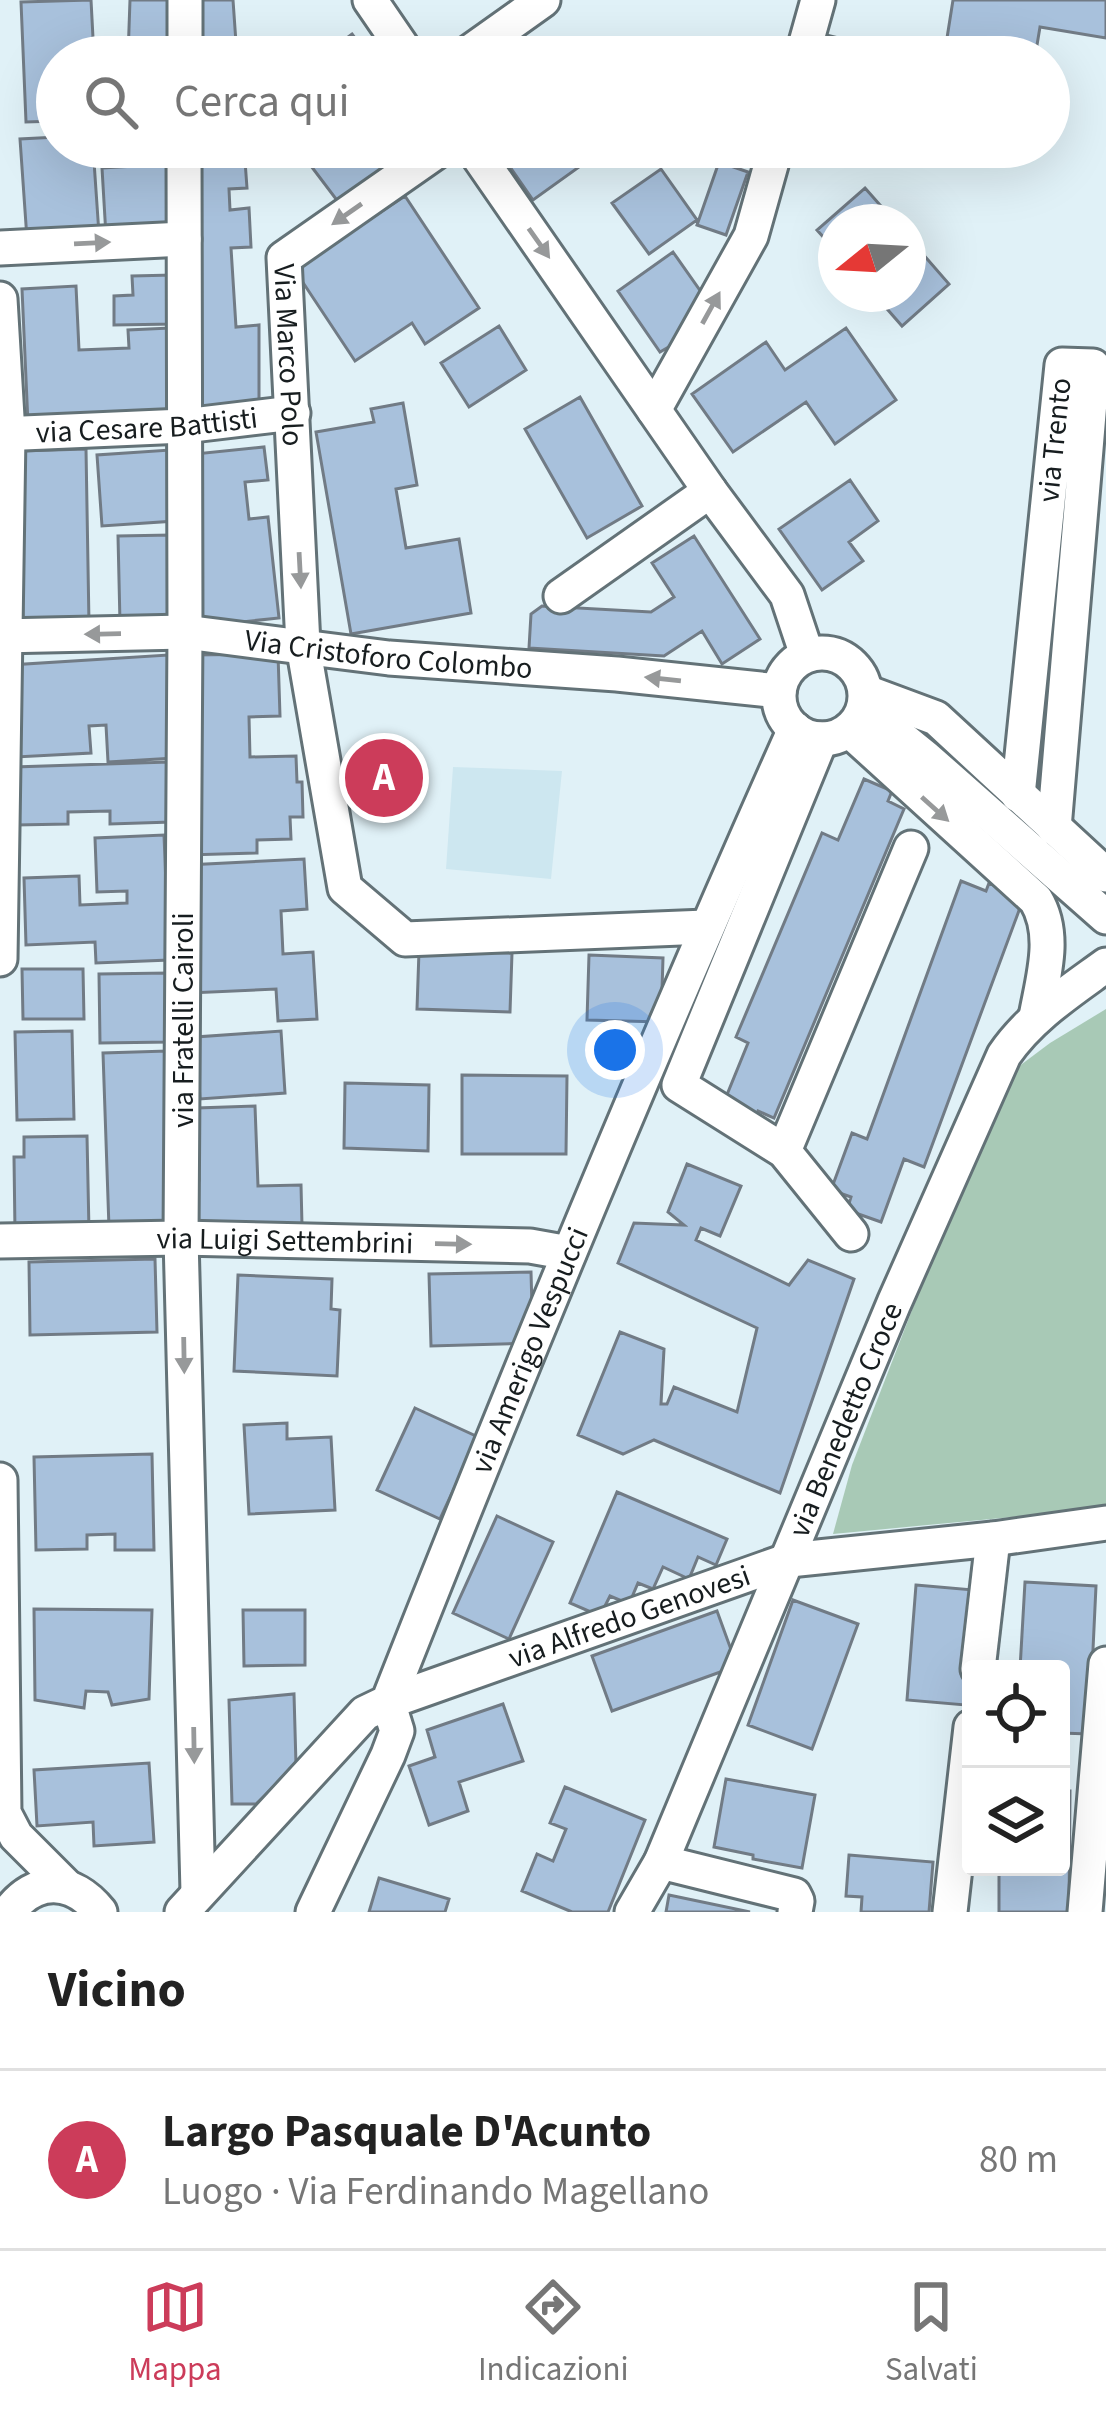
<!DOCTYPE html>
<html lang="it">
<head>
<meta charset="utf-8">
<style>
	body { margin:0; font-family:"Source Sans 3",sans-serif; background:#f2f2f2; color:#222 }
	.controls { position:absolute; right:36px; bottom:36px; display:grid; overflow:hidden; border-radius:12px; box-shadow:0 12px 48px #0002 }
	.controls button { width:108px; height:108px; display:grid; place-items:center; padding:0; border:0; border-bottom:3px solid #e0e0e0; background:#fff; color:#222; font:60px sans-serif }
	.compass { position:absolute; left:818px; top:204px; width:108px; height:108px; border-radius:50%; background:#fff; box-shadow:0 12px 48px #0002; rotate:252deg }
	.you { position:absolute; left:615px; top:1050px; width:42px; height:42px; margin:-30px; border:9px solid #fff; border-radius:50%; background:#1a73e8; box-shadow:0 0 0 18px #1a73e833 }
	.badge { display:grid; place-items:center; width:78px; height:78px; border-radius:50%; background:#cc3c5a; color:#fff; font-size:39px; font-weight:700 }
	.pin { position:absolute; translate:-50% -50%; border:6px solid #fff; box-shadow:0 3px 12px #0006 }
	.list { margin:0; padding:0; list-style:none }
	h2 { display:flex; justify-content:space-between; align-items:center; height:156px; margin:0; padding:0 48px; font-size:51px }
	h2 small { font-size:39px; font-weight:400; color:#767676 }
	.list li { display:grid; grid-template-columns:78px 1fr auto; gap:36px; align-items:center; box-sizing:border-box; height:180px; padding:0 48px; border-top:3px solid #e0e0e0 }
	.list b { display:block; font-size:45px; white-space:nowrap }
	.list p { margin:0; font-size:39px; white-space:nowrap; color:#767676 }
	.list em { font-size:39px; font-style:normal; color:#767676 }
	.icon { flex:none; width:66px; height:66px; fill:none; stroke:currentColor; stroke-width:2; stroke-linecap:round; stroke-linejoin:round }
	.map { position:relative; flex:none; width:1106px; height:1912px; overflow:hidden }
	.search { position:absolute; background:#fff; box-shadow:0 12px 48px #0002; left:36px; right:36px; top:36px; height:132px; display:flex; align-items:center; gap:30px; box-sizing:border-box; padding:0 42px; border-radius:66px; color:#767676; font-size:45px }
	.sheet { height:336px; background:#fff }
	nav { display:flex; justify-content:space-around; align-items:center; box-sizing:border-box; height:168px; border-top:3px solid #e0e0e0; background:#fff; font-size:33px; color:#767676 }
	nav a { display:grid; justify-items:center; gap:6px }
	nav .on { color:#cc3c5a }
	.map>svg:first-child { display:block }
	.built { fill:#cde7f0 }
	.green { fill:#a8c9b6 }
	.building { fill:#a8c1dc; stroke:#717b85; stroke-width:3 }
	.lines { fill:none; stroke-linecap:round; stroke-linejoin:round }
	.minor-casing { stroke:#637277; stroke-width:39 }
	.minor { stroke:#fff; stroke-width:33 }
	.oneway { fill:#97999a }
	.labels { text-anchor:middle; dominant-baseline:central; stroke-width:10; stroke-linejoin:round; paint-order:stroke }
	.street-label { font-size:30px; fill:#171d1f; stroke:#fff }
</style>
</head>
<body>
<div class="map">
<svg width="1106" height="1912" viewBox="0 0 1106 1912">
	<rect width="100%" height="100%" fill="#e0f1f7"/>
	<!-- built -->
	<path class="built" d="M453 767 562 771 551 879 446 869Z"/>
	<!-- green -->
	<path class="green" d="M1106 1009V1508L833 1534 852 1465 983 1127 1014 1070 1050 1043Z"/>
	<!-- building -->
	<path class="building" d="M91 0 94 57H57V121L26 122 21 2Z
		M130 0H177L175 57H128Z
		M188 0H233L237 57H189Z
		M953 0H1106V38L1040 27 1035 57H944Z
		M352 34 369 57H321Z
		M57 137V147H93L99 234 27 239 20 139Z
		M133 147H172L175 235 106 236 102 168 134 166Z
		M190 147H244L247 188 229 189 230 210 249 208 251 247 231 248 236 327 259 325V411L194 413Z
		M321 147H424L342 207 305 158Z
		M496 147H575L586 162 533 200Z
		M719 162 748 172 726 235 697 225Z
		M661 169 697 220 649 254 612 203Z
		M865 188 895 222H836V251L817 230Z
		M405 196 479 308 425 344 412 323 355 361 294 269Z
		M908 237 949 284 902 326 874 294H908Z
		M673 252 706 299 691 334 660 352 618 291Z
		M173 275 174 324 114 325V296L133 295 132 276Z
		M76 286 79 350 129 348 128 330 170 328 174 418 28 424 22 289Z
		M499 326 526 370 469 407 441 363Z
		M846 328 896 400 835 444 806 402 733 452 692 394 766 342 785 370Z
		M580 397 642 506 587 538 525 429Z
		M403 403 417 485 396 489 406 548 459 539 471 613 351 634 316 432 374 422 371 409Z
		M264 447 268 480 245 482 249 519 268 517 279 618 203 626 185 455Z
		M86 449 89 624 23 625 20 451Z
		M170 450 175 521 102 526 97 455Z
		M850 480 878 521 849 542 863 561 822 590 779 529Z
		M171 535 172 622 120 623 118 536Z
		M694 536 760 639 722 664 702 631 664 656 529 648 531 614 542 606 651 612 674 597 652 563Z
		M278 654 280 716 249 717 250 757 296 756 297 782H302L303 817H290L291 839 257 840V853L187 855 189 655Z
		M168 655 175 758 108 762 106 725 89 726 91 753 16 757 10 665Z
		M169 762 171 822 110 824V811L68 812V824L16 825 14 767Z
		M864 779 892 791 888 801 904 809 774 1118 758 1111 754 1120 722 1107 748 1043 736 1037 822 833 838 840Z
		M164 835 169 960 96 963 95 942 26 945 24 878 79 876 80 905 127 903V891L97 892 95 838Z
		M304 859 307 909 281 911 283 954 313 952 317 1019 278 1021 276 989 190 993 187 865Z
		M961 881 986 891 989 883 1024 897 924 1167 904 1159 881 1222 847 1210 851 1197 831 1190 852 1133 867 1139Z
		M419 951 512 953 510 1012 417 1009Z
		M589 955 663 958 661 1022 587 1020Z
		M22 969H83L84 1019H23Z
		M169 973 170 1042 100 1043 99 974Z
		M72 1031 74 1119 17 1120 15 1032Z
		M281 1031 285 1093 200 1099 196 1037Z
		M167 1051 173 1226 109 1228 103 1053Z
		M462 1075 567 1076 566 1154H462Z
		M345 1083 429 1085 428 1151 344 1148Z
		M255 1106 258 1186 301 1185 302 1225 184 1228 182 1181 199 1180 197 1108Z
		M87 1136 89 1231 15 1232 14 1157H24V1137Z
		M687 1164 741 1186 720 1236 701 1228 696 1240 789 1285 808 1260 854 1279 780 1493 654 1440 623 1454 578 1435 620 1332 664 1349 661 1404H667L674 1387 737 1412 757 1328 618 1263 634 1223 684 1225 668 1212Z
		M155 1259 157 1332 30 1335 29 1262Z
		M531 1272 533 1343 431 1346 429 1274Z
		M238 1275 332 1279 331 1309 340 1310 337 1376 234 1371Z
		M415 1408 478 1437 440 1519 377 1490Z
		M287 1423V1439L331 1437 335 1510 249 1514 244 1425Z
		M152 1454 154 1550H115V1534L87 1535V1549L36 1550 34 1457Z
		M617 1492 727 1539 716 1565 698 1557 689 1579 663 1567 653 1589 638 1583 629 1604 610 1596 600 1616 570 1603Z
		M497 1516 553 1542 509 1639 453 1613Z
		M1025 1582 1096 1586 1089 1734 1061 1733V1669H1020Z
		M916 1585 974 1590 965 1705 907 1700Z
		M793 1600 858 1624 812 1749 748 1725Z
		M34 1609 152 1610 149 1699 112 1705 108 1692 86 1691 84 1708 35 1700Z
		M243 1610H305V1665L244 1666Z
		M717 1611 737 1666 612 1711 592 1656Z
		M294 1694 296 1765 256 1804H232L229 1700Z
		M503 1704 523 1761 459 1782 468 1811 429 1825 409 1766 435 1757 427 1730Z
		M149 1763 154 1842 94 1846 93 1822 37 1826 34 1770Z
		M726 1779 815 1795 802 1868 753 1859V1855L714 1847Z
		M565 1787 645 1820 608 1912H572L522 1891 537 1854 553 1861 566 1829 550 1823Z
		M1061 1791H1070L1069 1912H999V1867H1061Z
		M849 1855 933 1862 929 1912H861L862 1897 846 1896Z
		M379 1878 449 1899 445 1912H369Z
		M669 1895 750 1912H666Z"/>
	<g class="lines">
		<defs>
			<g id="minor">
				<path d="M370 0 409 57"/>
				<path d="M804 48 840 57"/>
				<path d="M185 57V0"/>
				<path d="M463 57 543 0"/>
				<path d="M802 57 818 0"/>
				<path d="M184 147 185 632 181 1238 198 1892"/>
				<path id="s1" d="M443 147 284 258 303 645 345 888 405 939 706 927"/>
				<path d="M472 147 710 491 787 595 807 655"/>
				<path d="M0 248 184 239"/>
				<path d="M0 299 8 434 0 959"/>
				<path d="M654 410 751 236 776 147"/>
				<path id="s2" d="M0 434 184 426 293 413"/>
				<path d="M561 596 710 491"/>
				<path id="s3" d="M0 636 185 632 389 658 617 674 779 691"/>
				<circle cx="822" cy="696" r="43"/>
				<path d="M866 692 936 718 1106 875"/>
				<path d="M863 712 889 728 926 758 1106 917"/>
				<path d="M849 730 1036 900C1057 935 1043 978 1036 1017"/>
				<path d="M821 739 679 1085 784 1151 851 1234"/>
				<path id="s4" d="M1018 795 1062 365 1093 366 1054 828"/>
				<path d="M784 1151 911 848"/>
				<path id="s5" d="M0 1241 181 1238 530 1246 569 1253"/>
				<path d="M0 1480 4 1813 16 1836 66 1886"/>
				<path d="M978 1669 993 1539"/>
				<path d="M661 1862 794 1895 797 1901 795 1912"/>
				<path d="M9 1912C35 1876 73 1878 100 1912"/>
				<path id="s6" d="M182 1912 365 1713 388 1702C517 1375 651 1050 795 729"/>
				<path id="s7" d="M313 1912 388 1755 397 1731 388 1702 789 1560 993 1539 1106 1523"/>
				<path id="s8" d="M632 1912 661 1862 894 1303 1004 1055C1030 1017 1069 992 1106 965"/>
				<path d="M950 1912 971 1727"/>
				<path d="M1085 1912 1106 1664"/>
			</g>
		</defs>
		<!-- minor casing -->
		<use href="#minor" class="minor-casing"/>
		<!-- minor -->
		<use href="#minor" class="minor"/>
	</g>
	<!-- one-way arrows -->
	<defs><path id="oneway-solid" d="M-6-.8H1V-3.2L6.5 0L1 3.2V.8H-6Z" transform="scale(3)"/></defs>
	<g class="oneway">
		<use href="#oneway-solid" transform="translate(347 214) rotate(145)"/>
		<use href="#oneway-solid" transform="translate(92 243) rotate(-3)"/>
		<use href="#oneway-solid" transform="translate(539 243) rotate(55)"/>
		<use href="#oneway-solid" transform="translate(711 308) rotate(-61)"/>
		<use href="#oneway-solid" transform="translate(300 570) rotate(87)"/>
		<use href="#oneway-solid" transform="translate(103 634) rotate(179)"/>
		<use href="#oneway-solid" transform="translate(663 679) rotate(-174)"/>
		<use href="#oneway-solid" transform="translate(935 809) rotate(42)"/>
		<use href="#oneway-solid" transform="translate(453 1244) rotate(1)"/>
		<use href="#oneway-solid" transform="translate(184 1355) rotate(89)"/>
		<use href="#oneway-solid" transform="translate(194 1745) rotate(89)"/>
	</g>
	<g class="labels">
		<!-- street labels -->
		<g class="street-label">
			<text stroke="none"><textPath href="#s1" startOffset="291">Via Marco Polo</textPath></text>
			<text stroke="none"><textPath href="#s2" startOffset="147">via Cesare Battisti</textPath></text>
			<text stroke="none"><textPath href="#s4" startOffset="357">via Trento</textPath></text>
			<text stroke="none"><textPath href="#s3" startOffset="390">Via Cristoforo Colombo</textPath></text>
			<text transform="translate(183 1020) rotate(-90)">via Fratelli Cairoli</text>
			<text stroke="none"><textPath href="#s5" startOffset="285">via Luigi Settembrini</textPath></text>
			<text stroke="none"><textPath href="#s6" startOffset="675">via Amerigo Vespucci</textPath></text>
			<text stroke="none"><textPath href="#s8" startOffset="537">via Benedetto Croce</textPath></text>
			<text stroke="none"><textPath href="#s7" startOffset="486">via Alfredo Genovesi</textPath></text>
		</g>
	</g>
</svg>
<div class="controls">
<button><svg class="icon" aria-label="locate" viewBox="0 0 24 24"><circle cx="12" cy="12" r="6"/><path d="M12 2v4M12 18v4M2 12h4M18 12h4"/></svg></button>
<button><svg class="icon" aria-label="layers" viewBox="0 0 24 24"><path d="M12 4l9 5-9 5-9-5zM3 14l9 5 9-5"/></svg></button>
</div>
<svg class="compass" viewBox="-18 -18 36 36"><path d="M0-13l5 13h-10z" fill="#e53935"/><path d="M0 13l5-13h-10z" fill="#767676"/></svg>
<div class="you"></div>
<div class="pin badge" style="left:384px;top:778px">A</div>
<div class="search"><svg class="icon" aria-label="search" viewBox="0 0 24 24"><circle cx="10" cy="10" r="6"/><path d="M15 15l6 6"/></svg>Cerca qui</div>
</div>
<section class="sheet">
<h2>Vicino<small></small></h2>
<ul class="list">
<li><span class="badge">A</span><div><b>Largo Pasquale D'Acunto</b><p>Luogo · Via Ferdinando Magellano</p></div><em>80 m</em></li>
</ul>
</section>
<nav>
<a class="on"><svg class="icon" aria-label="map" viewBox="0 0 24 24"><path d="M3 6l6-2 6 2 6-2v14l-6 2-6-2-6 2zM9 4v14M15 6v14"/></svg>Mappa</a>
<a><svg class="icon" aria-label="directions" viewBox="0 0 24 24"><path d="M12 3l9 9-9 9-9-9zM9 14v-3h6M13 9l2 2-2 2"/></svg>Indicazioni</a>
<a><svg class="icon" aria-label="saved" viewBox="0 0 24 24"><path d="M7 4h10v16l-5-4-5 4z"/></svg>Salvati</a>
</nav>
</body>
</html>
